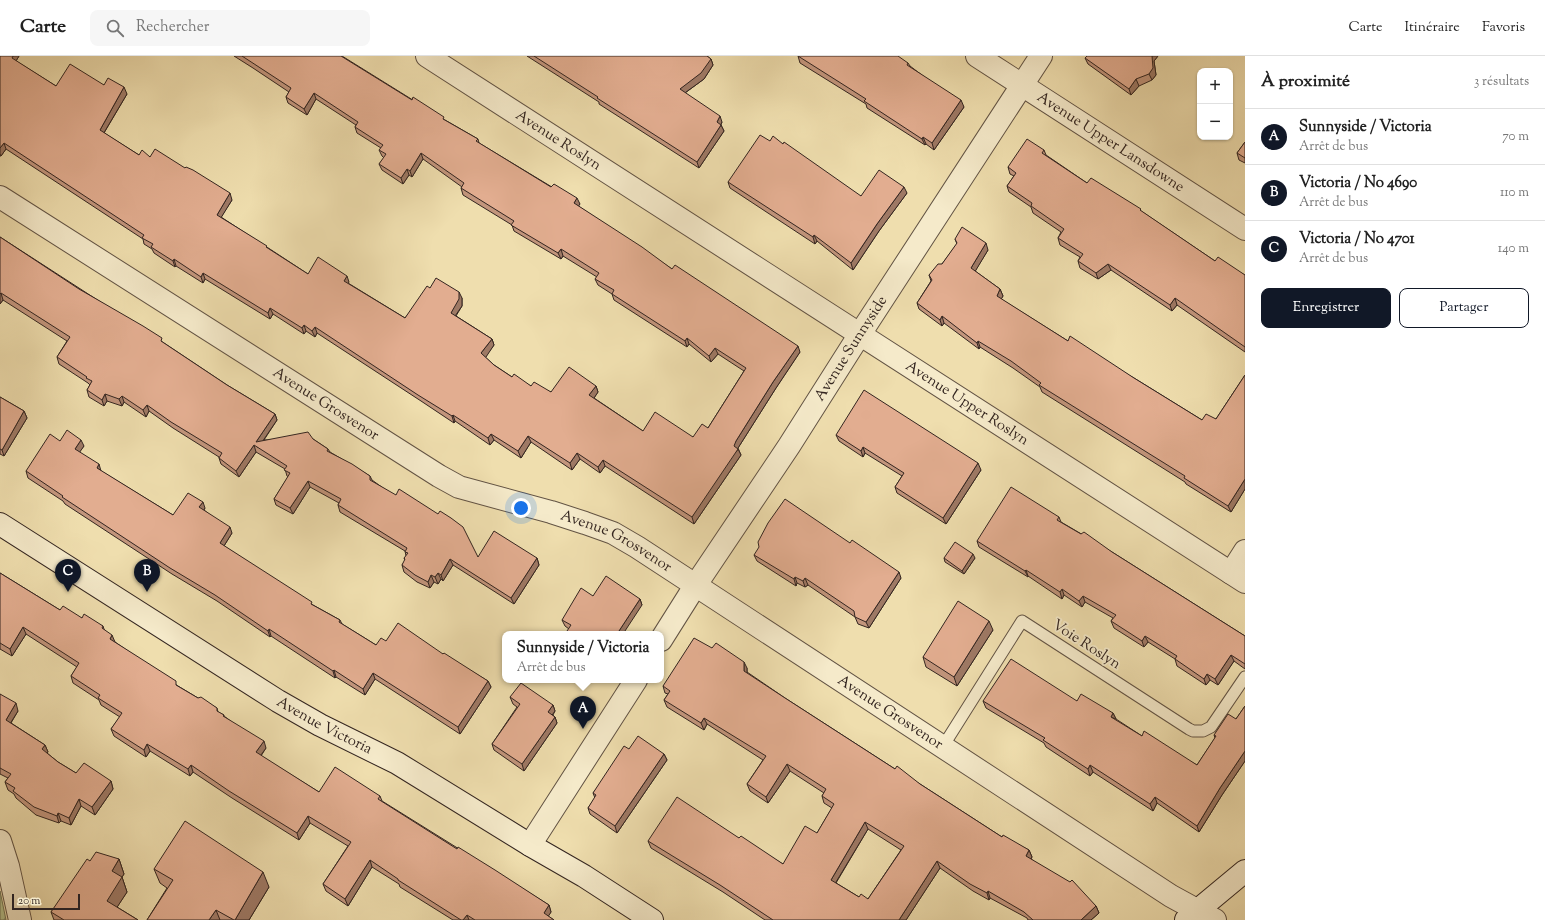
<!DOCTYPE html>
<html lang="fr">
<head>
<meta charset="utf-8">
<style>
	body { margin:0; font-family:"Sorts Mill Goudy",serif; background:#f6f6f6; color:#222 }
	.controls { position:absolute; right:12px; top:12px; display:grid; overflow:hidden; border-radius:8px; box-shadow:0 1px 3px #0004 }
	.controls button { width:36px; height:36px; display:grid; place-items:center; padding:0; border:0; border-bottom:1px solid #e0e0e0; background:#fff; color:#222; font:20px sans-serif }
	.scale { position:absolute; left:12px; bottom:10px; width:68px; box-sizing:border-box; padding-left:4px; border:2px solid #332520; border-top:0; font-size:11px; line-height:14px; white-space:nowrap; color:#332520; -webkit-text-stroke:3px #f5eaca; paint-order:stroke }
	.you { position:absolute; left:521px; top:452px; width:14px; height:14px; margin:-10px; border:3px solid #fff; border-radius:50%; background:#1a73e8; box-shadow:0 0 0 6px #1a73e833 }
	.badge { display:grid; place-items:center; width:26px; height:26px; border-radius:50%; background:#111827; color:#fff; font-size:13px; font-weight:700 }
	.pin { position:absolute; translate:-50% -33px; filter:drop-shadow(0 1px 2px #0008) }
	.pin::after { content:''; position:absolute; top:21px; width:14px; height:12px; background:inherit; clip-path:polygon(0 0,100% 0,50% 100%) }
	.popup { position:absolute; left:502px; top:575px; width:162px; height:52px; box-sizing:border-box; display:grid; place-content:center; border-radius:8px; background:#fff; filter:drop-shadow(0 1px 3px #0005); font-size:13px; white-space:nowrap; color:#767676 }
	.popup b { font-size:15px; color:#222 }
	.popup::after { content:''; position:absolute; left:50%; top:100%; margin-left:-8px; border:8px solid transparent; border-top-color:#fff }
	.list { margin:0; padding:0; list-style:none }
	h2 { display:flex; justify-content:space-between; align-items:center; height:52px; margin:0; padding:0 16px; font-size:17px }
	h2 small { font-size:13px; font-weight:400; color:#767676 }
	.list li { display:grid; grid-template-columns:26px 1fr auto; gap:12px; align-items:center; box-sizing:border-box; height:56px; padding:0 16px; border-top:1px solid #e0e0e0 }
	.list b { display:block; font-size:15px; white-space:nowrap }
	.list p { margin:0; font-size:13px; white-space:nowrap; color:#767676 }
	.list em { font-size:13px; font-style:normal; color:#767676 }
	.actions { display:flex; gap:8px; padding:12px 16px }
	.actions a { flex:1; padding:9px 0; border:1px solid #111827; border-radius:8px; text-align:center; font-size:14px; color:#111827 }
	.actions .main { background:#111827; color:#fff }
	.icon { flex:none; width:22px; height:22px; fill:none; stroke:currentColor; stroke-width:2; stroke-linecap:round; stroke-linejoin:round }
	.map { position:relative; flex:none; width:1245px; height:864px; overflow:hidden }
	header { display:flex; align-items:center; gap:24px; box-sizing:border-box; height:56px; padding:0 20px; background:#fff; border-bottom:1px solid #e0e0e0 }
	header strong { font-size:19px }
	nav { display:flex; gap:22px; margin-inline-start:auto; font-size:14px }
	.search { width:280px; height:36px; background:#f6f6f6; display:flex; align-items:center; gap:10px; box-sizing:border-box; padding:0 14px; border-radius:8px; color:#767676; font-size:15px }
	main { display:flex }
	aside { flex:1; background:#fff }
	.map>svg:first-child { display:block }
	.forest { fill:url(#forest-firs); stroke:#747456 }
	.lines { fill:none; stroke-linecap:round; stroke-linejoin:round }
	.lane-casing { stroke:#625344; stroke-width:13 }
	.street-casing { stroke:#625344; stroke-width:24 }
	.secondary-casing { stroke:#332520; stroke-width:24 }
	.lane { stroke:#f5eaca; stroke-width:11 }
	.street { stroke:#f5eaca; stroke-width:22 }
	.secondary { stroke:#f5eaca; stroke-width:22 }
	.wall { fill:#c2957c; stroke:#332520; fill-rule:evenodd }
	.shaded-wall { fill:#9e7965; stroke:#332520 }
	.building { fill:#e2ad90; stroke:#332520; fill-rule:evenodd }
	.labels { text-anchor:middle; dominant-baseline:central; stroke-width:3.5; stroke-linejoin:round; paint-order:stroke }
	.street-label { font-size:15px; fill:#332520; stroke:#f5eaca }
</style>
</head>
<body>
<header>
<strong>Carte</strong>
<div class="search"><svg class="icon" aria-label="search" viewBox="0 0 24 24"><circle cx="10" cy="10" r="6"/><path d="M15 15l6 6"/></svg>Rechercher</div>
<nav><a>Carte</a><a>Itinéraire</a><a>Favoris</a></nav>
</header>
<main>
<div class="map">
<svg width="1245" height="864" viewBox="0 0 1245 864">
	<defs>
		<pattern id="forest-firs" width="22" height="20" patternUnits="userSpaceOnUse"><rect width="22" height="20" fill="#b5c28d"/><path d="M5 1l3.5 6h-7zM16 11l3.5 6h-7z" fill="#949d73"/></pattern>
	</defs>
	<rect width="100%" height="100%" fill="#efdeae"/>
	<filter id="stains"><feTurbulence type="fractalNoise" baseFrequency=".005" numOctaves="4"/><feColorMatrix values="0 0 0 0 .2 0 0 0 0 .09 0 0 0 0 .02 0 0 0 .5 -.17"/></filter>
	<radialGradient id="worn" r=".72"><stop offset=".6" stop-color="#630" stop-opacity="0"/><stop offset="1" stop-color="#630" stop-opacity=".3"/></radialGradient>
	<!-- forest -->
	<path class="forest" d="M0 835 6 864H0Z"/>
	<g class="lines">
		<defs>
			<path id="lane" d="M942 692 1022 565 1189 673 1193 675H1203L1211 671 1245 621"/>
			<g id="street">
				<path id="s1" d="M427 0 1245 526"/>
				<path id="s2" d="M977 0 1245 173"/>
				<path id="s3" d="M0 141 439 420 459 431 551 456 585 467 613 477 637 491 1171 840 1215 864"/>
				<path d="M1231 517 1245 495"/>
				<path id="s4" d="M661 584 695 530 789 390 860 278 1041 0"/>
				<path d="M0 785 8 810 20 864"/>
				<path d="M530 789 636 624"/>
			</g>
			<g id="secondary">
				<path id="s5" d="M0 468 278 645 320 669 397 707 530 789 584 820 652 864"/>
				<path d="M1186 864 1245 815"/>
			</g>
		</defs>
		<!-- lane casing -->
		<use href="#lane" class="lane-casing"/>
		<!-- street casing -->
		<use href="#street" class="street-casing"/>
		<!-- secondary casing -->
		<use href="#secondary" class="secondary-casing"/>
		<!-- lane -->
		<use href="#lane" class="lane"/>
		<!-- street -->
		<use href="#street" class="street"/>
		<!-- secondary -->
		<use href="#secondary" class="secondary"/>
	</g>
	<!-- wall -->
	<path class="wall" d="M0 0H19L16 5 56 30 104 29 127 38 104 77 139 99 150 101 232 144 221 161 308 218 349 226 348 227 405 262 430 232 462 242V250L456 260 492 283 494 289 485 301 494 309 512 321 531 330 551 336 596 330 598 336 594 342 643 375 693 381 708 372 744 315 718 298 711 306 689 288 687 291 614 244 612 238 598 229 595 223 597 221 563 200 561 203 514 175 512 169 463 139 461 132 462 131 423 103 412 121 409 119 403 128 382 114 379 108 384 102 382 100 379 94 381 92 357 77 355 71 356 69 316 43 307 59 288 47 286 41 289 36 253 12 234 0H342L445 64 478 83 479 87 580 148 578 150 672 213 800 296 776 332 738 392 741 399 694 468 605 410 600 417 580 403 572 414 531 386 521 402 494 384 490 389 455 365 454 367 421 345 317 277 315 281 306 275 304 278 273 258 270 263 205 223 203 227 176 210 175 211 154 197 152 193 144 188 143 183 6 93 1 100H0Z
		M527 0H707L711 3 713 9 704 23 685 37 722 66 721 69 724 75 699 112 599 48V46Z
		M798 0 908 7 910 10 964 51 934 94 926 88 925 89 867 52 866 48 800 7Z
		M1087 0H1158L1154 5 1156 19 1152 24 1139 30 1131 39 1088 8 1085 2Z
		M1245 86V107L1239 104 1237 97Z
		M1044 94 1046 99 1087 127 1141 155 1215 205 1245 219V296L1177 249 1172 255 1111 214 1098 223 1080 212 1078 205 1080 201 1060 189 1058 182 1061 176 1033 157 1031 151 1009 136 1007 130 1014 120 1010 118 1008 111Z
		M728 126 861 140 907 137 879 175 853 214 817 185 815 188 730 132Z
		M0 181 164 287 227 329 275 358 277 364 264 384 313 383 328 393 330 396 370 420 372 424 478 501 537 502 539 509 514 548 453 509 443 525 441 523 438 528 434 526 430 532 417 526 404 516 402 509 405 505 404 502 406 500 405 495 340 456 338 449 339 447 310 431 293 458 276 449 274 443 288 421 287 420 285 413 256 396 239 421 221 408 219 402V401L173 372 149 355 146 361 124 346 122 350 107 345 104 350 89 341 87 334 90 329 88 327 59 308 57 301 67 285 3 244 0 248Z
		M955 183 988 194 975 215 1000 233 1003 240 1001 243 1068 285 1134 322 1202 364 1216 363 1245 319V433L1231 456 1186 428 1185 426 1042 336 1040 331 1013 312 980 291 979 293 944 267 942 270 919 253 917 247 931 225 929 219 942 208 957 188Z
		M0 341 24 355 27 362 4 400 0 398Z
		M836 379 981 414 946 468 897 437 895 431 902 420 865 397 863 401 839 385Z
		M60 385 84 390 79 396 101 415 173 459 205 452 204 454 232 477 224 490 313 549 340 564 342 568 376 589 386 585 443 598 488 625 491 631 460 678 375 623 365 639 336 621 335 622 271 580 270 581 217 545 172 518 65 448 63 445 28 422 26 415Z
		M1059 461 1061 466 1112 496 1245 580V613L1234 605 1218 629 1210 624 1206 629 1177 610 1175 603 1148 586 1144 591 1114 572 1111 565 1113 562 1085 546 1082 551 1064 539 1062 543 1028 520V521L979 491 977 485Z
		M754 499 901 522 869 572 858 568 855 561 808 529 805 531 797 527 796 530 757 505Z
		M944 502H975L964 518 945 506Z
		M0 517 60 554 103 570 104 573 115 586 178 630 198 642 217 652 218 656 224 659V660L266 692 261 700 319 736 380 740 382 745 549 849 551 856 548 860 554 864H453L400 831 399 828 372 811 348 850 326 835 323 828 348 790 310 767 299 784 232 742 193 716 190 720 150 695 146 701 114 680 111 673 120 661 101 649 99 644 73 627 71 620 77 611 26 578 12 600 0 593Z
		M593 540 640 543 642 549 569 573 565 570 562 564Z
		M993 574 957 630 926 611 923 601Z
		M712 592 747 612V616L785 642 895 713 920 728 1002 781 1029 794 1032 801 1031 803 1096 850 1099 857 1091 864H1028L1027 862 990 842 989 844 973 835 940 812 906 864H765L723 836 651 792 648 785 739 782 783 808 817 777 832 752 824 747 822 740 824 737 790 715 768 747 750 735 747 728 763 704 707 668 704 674 667 651 664 644 668 638 665 637 663 630ZM868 773 901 794 868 843 859 841 836 827Z
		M0 638 18 655 11 667 45 689 48 696 47 697 58 706 76 717 111 725 113 733 95 759 81 750 71 769 61 765 59 767 36 759 16 742 14 738 8 734 5 726 8 722 0 718Z
		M510 641 553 649 555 655 553 659 555 661 557 667 524 715 494 694 492 688 517 651 513 648Z
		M983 645H1077L1113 657 1116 663 1142 680 1197 709 1215 682 1214 679 1236 663 1245 650V705L1222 739 1199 776 1157 747 1153 755 1093 716 1090 720 1046 691 1044 687 986 652Z
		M629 693 664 698 667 704 617 777 590 758 588 752 595 742 593 737Z
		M119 803 124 818 122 821 127 836 117 851 138 864H54L51 856 90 805Z
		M154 813 269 831 249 864H147L167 832 160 827Z"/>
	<!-- shaded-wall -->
	<path class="shaded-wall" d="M13 0H19L14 8 12 2Z
		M1152 0H1158L1154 5 1156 19 1152 24 1149 18Z
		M711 3 713 9 704 23 682 39 680 33Z
		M1136 23 1139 30 1131 39 1129 33Z
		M124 31 127 38 102 80 100 74Z
		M314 37 316 43 307 59 304 53Z
		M961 44 964 51 934 94 932 87Z
		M720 60 722 66 719 72 717 66Z
		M721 69 724 75 699 112 697 106Z
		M923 81 926 88 925 89 922 83Z
		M4 87 6 93 1 100 0 98V92Z
		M421 97 423 103 412 121 410 115Z
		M407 113 409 119 403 128 401 122Z
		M904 131 907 137 879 175 853 214 851 207 877 168Z
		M230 137 232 144 219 165 217 159Z
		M577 142 580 148 576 154 574 147Z
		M814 179 817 185 815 188 813 181Z
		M986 187 988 194 973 219 971 212Z
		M561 193 563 200 561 203 558 197Z
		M174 203 176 210 175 211 173 205Z
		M1108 208 1111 214 1098 223 1096 217Z
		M203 217 205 223 203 227 201 221Z
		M347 220 349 226 346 231 344 225Z
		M1000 233 1003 240 999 247 997 240Z
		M459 236 462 242V250L453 263 451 257Z
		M1 237 3 244 0 248V238Z
		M1175 242 1177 249 1172 255 1170 249Z
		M270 252 273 258 270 263 268 257Z
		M942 260 944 267 942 270 940 264Z
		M304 269 306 275 304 278 302 272Z
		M315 271 317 277 315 281 312 275Z
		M687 282 689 288 687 291 685 285Z
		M492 283 494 289 484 304 481 297Z
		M978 285 980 291 979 293 977 287Z
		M798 290 800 296 776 332 738 392 736 396 738 393 741 399 694 468 692 461 736 385 773 326Z
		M715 292 718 298 711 306 709 300Z
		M596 330 598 336 592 345 589 339Z
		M105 338 107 345 104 350 102 344Z
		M122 340 124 346 122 350 119 343Z
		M147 349 149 355 146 361 143 354Z
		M24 355 27 362 4 400 2 394Z
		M275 358 277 364 258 392 256 386Z
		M453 359 455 365 454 367 452 360Z
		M491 378 494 384 490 389 488 382Z
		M528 380 531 386 521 402 518 395Z
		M81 384 84 390 77 400 75 393Z
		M254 389 256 396 239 421 236 415Z
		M863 391 865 397 863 401 861 395Z
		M577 397 580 403 572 414 570 407Z
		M603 404 605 410 600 417 598 411Z
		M978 407 981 414 946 468 943 462Z
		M99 408 101 415 97 412Z
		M1245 423V433L1231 456 1228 450Z
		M308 425 310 431 293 458 290 452Z
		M203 446 205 452 201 458 199 451Z
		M230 471 232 477 222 493 220 487Z
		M973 498 975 502 964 518 962 515Z
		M537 502 539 509 514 548 511 542Z
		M450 503 453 509 443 525 441 519Z
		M1026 514 1028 520V521L1025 515Z
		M899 516 901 522 869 572 866 566Z
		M438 517 441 523 438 528 435 521Z
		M431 519 434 526 430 532 428 526Z
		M795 521 797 527 796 530 794 523Z
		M805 522 808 529 805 531 803 525Z
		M1062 533 1064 539 1062 543 1060 536Z
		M1083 540 1085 546 1082 551 1079 545Z
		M640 543 642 549 623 578H617Z
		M989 565 993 574 957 630 954 621Z
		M23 571 26 578 12 600 10 593Z
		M269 573 271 580 270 581 268 575Z
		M112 579 115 586 112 590 110 583Z
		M1145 580 1148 586 1144 591 1142 585Z
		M1231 599 1234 605 1218 629 1215 623Z
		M744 606 747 612V621L744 615Z
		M334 614 336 621 335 622 333 615Z
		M373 617 375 623 365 639 363 633Z
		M1207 618 1210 624 1206 629 1204 623Z
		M488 625 491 631 460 678 458 671Z
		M16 647 18 655 8 671 6 664Z
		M553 649 555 655 550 662 548 656Z
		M1113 657 1116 663 1111 661Z
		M555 661 557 667 524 715 522 708Z
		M704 662 707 668 704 674 701 667Z
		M264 685 266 692 258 703 256 696Z
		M147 688 150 695 146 701 144 694Z
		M45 689 48 696 44 701 42 693Z
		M1245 695V705L1222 739 1199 776 1197 770 1220 732Z
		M664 698 667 704 617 777 615 770Z
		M787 708 790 715 768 747 766 741Z
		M191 709 193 716 190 720 188 713Z
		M1090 709 1093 716 1090 720 1088 713Z
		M111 725 113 733 95 759 92 751Z
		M1155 741 1157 747 1153 755 1150 748Z
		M79 743 81 750 71 769 69 762Z
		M58 757 61 765 59 767 57 760Z
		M308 760 310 767 299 784 297 777Z
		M865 766 868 773 833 831 831 824Z
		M1029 794 1032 801 1028 807 1026 800Z
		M119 803 124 818 122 821 127 836 112 859 107 845 112 815Z
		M370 804 372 811 348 850 345 843Z
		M937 805 940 812 906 864H899Z
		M263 816 269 831 249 864H235Z
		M988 835 990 842 989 844 987 837Z
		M549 849 551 856 546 864 544 857Z
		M1096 850 1099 857 1091 864H1081Z
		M216 854 220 864H209Z
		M467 859 469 864H463Z"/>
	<!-- building -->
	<path class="building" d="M0 0H13L12 2 56 30 70 8 104 29 108 22 124 31 100 74 139 99 142 94 150 101 155 93 185 112 186 111 193 114 230 137 217 159 267 190 266 191 308 218 318 201 347 220 344 225 405 262 427 230 430 232 436 222 459 236V243L451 257 492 283 481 297 494 309 512 321 514 318 531 330 534 326 551 336 569 311 596 330 589 339 643 375 655 356 693 381 702 368 708 372 746 312 715 292 709 300 687 282 685 285 612 238 614 234 595 223 599 217 561 193 558 197 511 169 514 165 461 132 464 127 421 97 410 115 407 113 401 122 379 108 386 98 379 94 383 89 355 71 358 66 314 37 304 53 286 41 291 32 242 0H341L412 44 413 41 444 61 443 63 478 83 476 85 551 131 554 128 577 142 574 147 642 191 672 213 675 209 798 290 773 326 736 385 734 390 738 393 692 461 603 404 598 411 577 397 570 407 528 380 518 395 491 378 488 382 453 359 452 360 418 339 315 271 312 275 304 269 302 272 270 252 268 257 203 217 201 221 174 203 173 205 151 191 153 188 142 182 144 179 4 87 0 92Z
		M534 0H707L711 3 701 17 680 33 720 60 717 66 721 69 697 106 597 42 598 41Z
		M798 0H898L908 7 907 9 961 44 932 87 923 81 922 83 864 45 866 43Z
		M1087 0H1152L1153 12 1149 18 1136 23 1129 33 1085 2Z
		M760 79 770 85 773 80 783 88 784 86 861 140 879 114 904 131 877 168 851 207 814 179 813 181 728 126Z
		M1027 83 1044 94 1042 97 1087 127 1091 122 1141 153 1140 154 1215 205 1218 201 1245 219V291L1175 242 1170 249 1108 208 1096 217 1078 205 1083 198 1058 182 1064 173 1031 150 1032 147 1007 130 1016 117 1008 111Z
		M1245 86V102L1237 97Z
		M962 171 986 187 971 212 1000 233 997 240 1068 285 1070 280 1134 322 1202 364 1206 358 1216 363 1245 319V423L1228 450 1184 422 1185 420 1039 329 1041 327 1011 305 978 285 977 287 942 260 940 264 917 247 932 224 929 219 938 208H942L957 187 955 183Z
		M0 181 79 233 143 270 162 282 161 285 227 329 275 358 256 386 308 376 313 383 328 393 327 395 352 408 370 420V424L396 439 399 433 438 458 440 455 451 462 463 471 478 501 494 475 537 502 511 542 450 503 441 519 438 517 435 521 431 519 428 526 415 519 402 509 405 503 404 502 408 497 405 496 407 492 338 449 341 443 308 425 290 452 274 443 290 417 284 414 287 410 254 389 236 415 219 402 222 397 171 366 147 349 143 354 122 340 119 343 105 338 102 344 87 334 92 325 86 322 87 321 57 301 70 281 1 237 0 238Z
		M864 334 978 407 943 462 895 431 904 417 863 391 861 395 836 379Z
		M0 341 24 355 2 394 0 393Z
		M67 374 81 384 75 393 99 408 97 412 173 459 188 437 203 446 199 451 230 471 220 487 312 546 311 548 340 564 339 566 376 589 381 582 386 585 398 567 443 598 444 597 488 625 458 671 373 617 363 633 334 614 333 615 269 573 268 575 215 539 170 512 62 441 63 440 26 415 50 378 60 385Z
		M1011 431 1059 461 1057 464 1081 478 1084 476 1112 496 1245 580V608L1231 599 1215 623 1207 618 1204 623 1175 603 1177 600 1145 580 1142 585 1111 565 1116 559 1083 540 1079 545 1062 533 1060 536 1026 514 1025 515 977 485Z
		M785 443 850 487 852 484 899 516 866 566 855 561 854 555 805 522 803 525 795 521 794 523 754 499 759 491 758 486 768 467Z
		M955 486 973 498 962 515 944 502Z
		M0 517 60 554 63 550 82 562 84 558 103 570 102 572 112 579 110 583 176 625V629L198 642 201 641 217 652V655L224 659 223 660 264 685 256 696 319 736 335 711 380 740 378 743 457 793 458 791 495 814 549 849 544 857 554 864H475L467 859 463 864H461L398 824V823L370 804 345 843 323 828 351 786 308 760 297 777 229 735 191 709 188 713 147 688 144 694 111 673 122 657 98 642 100 639 71 620 79 607 23 571 10 593 0 587Z
		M606 520 640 543 617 578H565L571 569 562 564 581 532 593 540Z
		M958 545 989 565 954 621 923 601Z
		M694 582 712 592 716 587 744 606V615L785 642 895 713 897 710 920 728 1002 781 1003 779 1029 794 1026 800 1070 826 1072 824 1096 850 1081 864H1033L1024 856 988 835 987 837 970 828 937 805 899 864H773L720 829 648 785 677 741 739 782 741 780 783 808 805 770 817 777 834 748 822 740 826 733 787 708 766 741 747 728 766 700 704 662 701 667 664 644 670 635 663 630ZM865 766 904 790 868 843 861 838 859 841 831 824Z
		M1011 603 1077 645 1081 638 1113 657 1111 661 1142 680 1144 675 1197 709 1216 680 1214 679 1228 658 1236 663 1245 650V695L1220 732 1197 770 1155 741 1150 748 1090 709 1088 713 1043 684 1045 682 983 645Z
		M521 627 553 649 548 656 555 661 522 708 492 688 520 648 510 641Z
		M0 638 16 647 6 664 45 689 42 693 58 706 76 717 84 707 111 725 92 751 79 743 69 762 58 757 57 760 34 751 13 735 15 732 5 726 11 718 0 712Z
		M638 680 664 698 615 770 588 752 596 739 593 737 624 690 629 693Z
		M185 765 263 816 235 864H234L216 854 209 864H147L173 824 154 813Z
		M96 796 119 803 112 815 122 821 107 845 138 864H64L51 856 87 803 90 805Z"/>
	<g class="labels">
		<!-- street labels -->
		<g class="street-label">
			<text stroke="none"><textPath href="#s1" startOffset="156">Avenue Roslyn</textPath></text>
			<text stroke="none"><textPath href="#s2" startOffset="159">Avenue Upper Lansdowne</textPath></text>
			<text stroke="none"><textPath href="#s4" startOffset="348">Avenue Sunnyside</textPath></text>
			<text stroke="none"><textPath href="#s1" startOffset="642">Avenue Upper Roslyn</textPath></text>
			<text stroke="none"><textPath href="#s3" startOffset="386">Avenue Grosvenor</textPath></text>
			<text stroke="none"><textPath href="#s3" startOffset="710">Avenue Grosvenor</textPath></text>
			<text transform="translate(1086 589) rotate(33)">Voie Roslyn</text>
			<text stroke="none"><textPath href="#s3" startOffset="1034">Avenue Grosvenor</textPath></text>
			<text stroke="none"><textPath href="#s5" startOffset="382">Avenue Victoria</textPath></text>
		</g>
	</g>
	<rect width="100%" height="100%" filter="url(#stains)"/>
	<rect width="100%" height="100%" fill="url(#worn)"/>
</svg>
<div class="controls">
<button>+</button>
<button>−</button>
</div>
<div class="scale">20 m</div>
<div class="you"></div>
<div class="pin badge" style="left:583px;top:673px">A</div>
<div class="popup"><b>Sunnyside / Victoria</b>Arrêt de bus</div>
<div class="pin badge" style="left:147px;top:536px">B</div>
<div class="pin badge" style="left:68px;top:536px">C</div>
</div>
<aside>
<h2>À proximité<small>3 résultats</small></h2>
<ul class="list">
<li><span class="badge">A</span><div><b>Sunnyside / Victoria</b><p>Arrêt de bus</p></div><em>70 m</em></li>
<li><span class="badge">B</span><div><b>Victoria / No 4690</b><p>Arrêt de bus</p></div><em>110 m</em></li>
<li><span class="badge">C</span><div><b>Victoria / No 4701</b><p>Arrêt de bus</p></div><em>140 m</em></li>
</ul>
<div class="actions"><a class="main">Enregistrer</a><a>Partager</a></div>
</aside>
</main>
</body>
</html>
